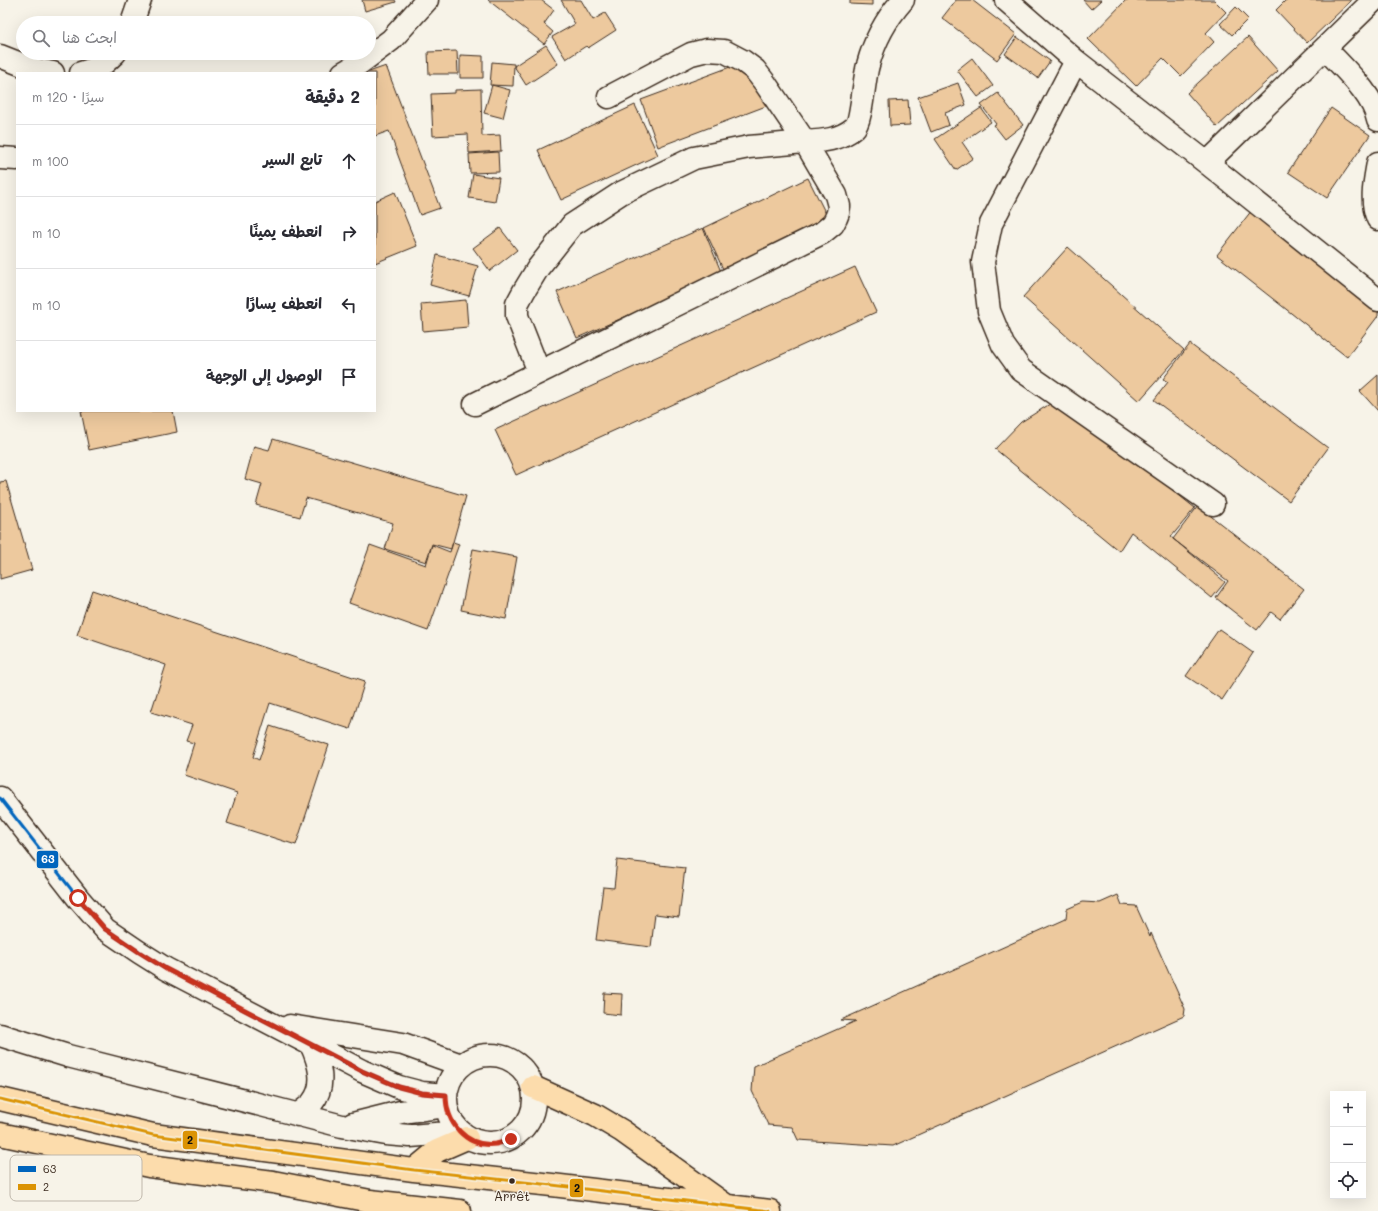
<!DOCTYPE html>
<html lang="ar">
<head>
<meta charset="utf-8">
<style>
	body { margin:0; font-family:Mali,"Playpen Sans Arabic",sans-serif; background:#f2f2f3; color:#2b2b33; direction:rtl }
	.controls { position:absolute; right:12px; bottom:12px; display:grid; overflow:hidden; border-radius:0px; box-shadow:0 4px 16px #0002 }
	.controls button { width:36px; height:36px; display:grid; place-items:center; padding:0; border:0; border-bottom:1px solid #e1e1e2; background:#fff; color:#2b2b33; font:20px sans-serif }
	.stop { position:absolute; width:12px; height:12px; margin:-9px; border:3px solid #c8321e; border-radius:50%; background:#fff }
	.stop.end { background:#c8321e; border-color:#fff; box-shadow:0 1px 4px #0008 }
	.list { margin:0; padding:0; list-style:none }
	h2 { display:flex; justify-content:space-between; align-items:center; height:52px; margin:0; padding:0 16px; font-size:17px }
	h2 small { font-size:13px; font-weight:400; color:#7c7c81 }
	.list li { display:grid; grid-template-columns:26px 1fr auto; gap:12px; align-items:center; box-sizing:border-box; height:72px; padding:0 16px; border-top:1px solid #e1e1e2 }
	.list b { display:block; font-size:15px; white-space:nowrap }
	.list em { font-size:13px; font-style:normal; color:#7c7c81 }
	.icon { flex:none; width:22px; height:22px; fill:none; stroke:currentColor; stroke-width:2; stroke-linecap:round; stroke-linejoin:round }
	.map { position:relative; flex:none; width:1378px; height:1211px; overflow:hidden; direction:ltr }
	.search { position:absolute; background:#fff; box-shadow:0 4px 16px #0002; left:16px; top:16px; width:360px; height:44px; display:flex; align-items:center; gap:10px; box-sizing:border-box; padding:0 14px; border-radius:22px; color:#7c7c81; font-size:15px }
	.panel { position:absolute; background:#fff; box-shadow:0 4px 16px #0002; left:16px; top:72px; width:360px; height:340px; border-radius:0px; direction:rtl }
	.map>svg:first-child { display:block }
	.building { fill:#edc99e; stroke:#3b2a1e }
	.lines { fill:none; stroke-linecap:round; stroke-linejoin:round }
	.minor-casing { stroke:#3b2a1e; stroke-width:25 }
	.tertiary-casing { stroke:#3b2a1e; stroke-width:25 }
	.trunk-casing { stroke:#3b2a1e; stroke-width:25 }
	.minor { stroke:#f7f3e8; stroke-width:22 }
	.tertiary { stroke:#f7f3e8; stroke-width:22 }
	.trunk { stroke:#fcdcac; stroke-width:22 }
	.bus-1-casing { stroke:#f7f3e8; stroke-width:6 }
	.bus-2-casing { stroke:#f7f3e8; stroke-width:6 }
	.bus-1 { stroke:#0065bd; stroke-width:3 }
	.bus-2 { stroke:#db9304; stroke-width:3 }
	.route { stroke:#c8321e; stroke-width:5 }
	.bus-dot { fill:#3b2a1e; stroke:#f7f3e8; stroke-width:1.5 }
	.labels { text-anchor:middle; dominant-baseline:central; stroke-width:3; stroke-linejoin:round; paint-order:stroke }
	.bus-label { font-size:13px; fill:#3b2a1e; stroke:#f7f3e8 }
	.key { fill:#f7f3e8; stroke:#bfb7ab; stroke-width:1 }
	.key-label { font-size:11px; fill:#3b2a1e }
	.line-badge { stroke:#f7f3e8; stroke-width:1.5 }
	.badge-label { font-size:11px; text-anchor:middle; font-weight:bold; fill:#fff }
	.pale-badge-label { font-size:11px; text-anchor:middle; font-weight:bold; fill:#111 }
</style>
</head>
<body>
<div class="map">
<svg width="1378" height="1211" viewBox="0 0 1378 1211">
	<rect width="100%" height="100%" fill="#f7f3e8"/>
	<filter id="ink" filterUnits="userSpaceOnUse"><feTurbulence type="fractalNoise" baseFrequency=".025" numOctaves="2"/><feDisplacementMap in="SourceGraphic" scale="8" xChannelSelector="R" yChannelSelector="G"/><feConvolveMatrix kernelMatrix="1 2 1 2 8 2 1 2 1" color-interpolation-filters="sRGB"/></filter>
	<g filter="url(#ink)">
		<!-- building -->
		<path class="building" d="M362 0H395L396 2 365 11Z
			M488 0H541L554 10 544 24 553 32 544 44Z
			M561 0H581L593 20 605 13 616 30 588 48 586 46 566 59 552 37 575 24Z
			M850 0H872V5L850 4Z
			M956 0H972L1016 34 997 60 942 18Z
			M1083 0H1101L1091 9Z
			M1126 0H1214L1226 12 1206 33 1214 42 1181 76 1163 58 1136 86 1088 39Z
			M1286 0H1352L1307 43 1276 10Z
			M1236 7 1248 19 1232 35 1220 24Z
			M1017 37 1050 61 1038 78 1005 54Z
			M1248 37 1278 71 1217 127 1187 93Z
			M546 45 558 64 526 85 514 66Z
			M457 51 458 74H429L428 52Z
			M460 55 483 56V78H460Z
			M972 58 993 86 978 97 957 70Z
			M749 60 766 106 658 147 641 100Z
			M492 62 514 64 513 86 490 85Z
			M386 66 440 208 420 215 389 131 375 136V73H366Z
			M958 83 966 105 945 113 949 125 931 132 918 97Z
			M492 85 510 90 503 118 484 113Z
			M481 89 482 136 500 135 501 151 469 153 468 134 433 136 431 94 455 93V90Z
			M998 93 1023 125 1005 139 994 125 996 124 981 105Z
			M908 100 910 125 890 126 889 101Z
			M635 105 658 155 561 200 538 150Z
			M981 108 991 122 962 142 973 158 956 170 935 139Z
			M1331 108 1370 135 1327 198 1288 172Z
			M498 152 499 172 470 173 469 154Z
			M473 174 499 178 495 202 469 198Z
			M808 178 828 218 723 269 704 228Z
			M395 192 417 246 375 263V201Z
			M1252 210 1378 309V316L1347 357 1217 255Z
			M500 228 517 250 490 271 473 248Z
			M703 228 722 274 577 338 557 292Z
			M1068 247 1184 350 1139 401 1023 297Z
			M437 255 478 266 469 296 430 285Z
			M855 267 876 312 516 475 495 430Z
			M466 300 468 327 423 331 421 304Z
			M1190 344 1328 448 1289 501 1154 400 1168 382 1163 379Z
			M1378 375V411L1360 391Z
			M1058 399 1195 508 1171 537 1225 582 1212 598 1131 532 1119 551 995 449 1021 422Z
			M81 411H173L177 432 89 450Z
			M273 439 466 496 451 549 432 544 426 562 385 549 393 523 306 498 300 517 256 505 262 484 245 479 254 446 269 450Z
			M6 481 32 570 0 579V482Z
			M1198 506 1304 589 1280 619 1271 612 1257 630 1216 598 1228 581 1173 539Z
			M453 542 459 544 428 631 349 603 370 545 426 565 432 545 450 552Z
			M473 549 517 557 506 619 461 610Z
			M92 590 365 681 350 729 270 703 253 757 259 760 270 726 329 745 296 845 227 823 237 793 184 775 194 743 186 741 192 725 151 712 166 665 77 635Z
			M1219 629 1253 653 1222 700 1186 676Z
			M617 860 685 868 679 917 655 914 651 947 596 940 603 887 614 888Z
			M1118 895 1122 905 1136 906 1150 937 1151 933 1185 1009 1184 1016 893 1146 798 1140 792 1127 768 1125 752 1091 754 1066 856 1021 841 1020 1066 919 1067 909 1083 902 1100 903Z
			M604 993 622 994 621 1015 603 1013Z"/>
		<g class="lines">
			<defs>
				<path id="minor" d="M1006 0 1076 61 1207 163 1378 300
					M1325 48C1343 68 1373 94 1378 120
					M1076 61 991 224 983 262 989 311 1003 345 1021 370 1213 504
					M343 73 360 63 391 40 427 0
					M609 97 691 54 707 50 724 51 743 61 755 70 765 83 805 142C822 141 840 140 854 128 862 121 864 77 868 65 874 42 887 18 903 0
					M0 158 17 159
					M1207 163 1374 0
					M1378 163C1375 181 1370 201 1378 219
					M475 404 822 233 833 224 836 218 838 213 839 206 836 195 805 142 749 147 694 158 621 193 572 225 538 268 524 291 517 304V316L539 372"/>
				<path id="tertiary" d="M132 23 140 0
					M0 56 33 69 53 73
					M81 73 100 67 115 53
					M0 798 78 898 105 929 139 952 166 969 362 1071 399 1087 422 1093 446 1095
					M290 1026 403 1044 461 1065
					M0 1035 68 1056 265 1106 342 1126 386 1134 410 1136 460 1132
					M446 1099a44 44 0 1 1 88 0a44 44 0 1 1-88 0Z
					M298 1115C302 1111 308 1107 312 1103 327 1085 319 1062 311 1044
					M353 1124 401 1112 446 1106"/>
				<path id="trunk" d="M533 1087 595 1115 622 1131 724 1204
					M0 1099 153 1135 414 1170 552 1185 770 1211
					M0 1134 149 1166 273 1182 370 1201 460 1211
					M414 1170 437 1151 467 1138"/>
			</defs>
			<!-- minor casing -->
			<use href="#minor" class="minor-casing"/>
			<!-- tertiary casing -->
			<use href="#tertiary" class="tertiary-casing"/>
			<!-- trunk casing -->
			<use href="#trunk" class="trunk-casing"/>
			<!-- minor -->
			<use href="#minor" class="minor"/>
			<!-- tertiary -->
			<use href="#tertiary" class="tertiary"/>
			<!-- trunk -->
			<use href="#trunk" class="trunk"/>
			<defs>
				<path id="bus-1" d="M0 798 78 898 105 929 139 952 166 969 362 1071 399 1087 422 1093 446 1095"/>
				<path id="bus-2" d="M0 1099 153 1135 414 1170 552 1185 770 1211"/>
			</defs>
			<!-- bus-1 casing -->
			<use href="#bus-1" class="bus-1-casing"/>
			<!-- bus-2 casing -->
			<use href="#bus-2" class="bus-2-casing"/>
			<!-- bus-1 -->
			<use href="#bus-1" class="bus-1"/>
			<!-- bus-2 -->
			<use href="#bus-2" class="bus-2"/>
		</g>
	</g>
	<g class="lines" filter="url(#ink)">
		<!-- route -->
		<path class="route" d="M78 898 105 929 139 952 166 969 362 1071 399 1087 422 1093 446 1095C446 1123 466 1148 496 1144 501 1143 507 1141 511 1139"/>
	</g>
	<!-- markers -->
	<circle class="bus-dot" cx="512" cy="1181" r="3.5"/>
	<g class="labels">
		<!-- bus labels -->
		<g class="bus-label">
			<text x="512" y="1195">Arrêt</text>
		</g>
	</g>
	<!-- legend -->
	<rect x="10" y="1155" width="132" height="46" rx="6" class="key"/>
	<rect x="18" y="1166" width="18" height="6" fill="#0065bd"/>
	<rect x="18" y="1184" width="18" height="6" fill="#db9304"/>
	<g class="key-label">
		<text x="43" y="1173">63</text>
		<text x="43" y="1191">2</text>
	</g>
	<g class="line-badge">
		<rect x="36" y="850" width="23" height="19" rx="4" fill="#0065bd"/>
		<rect x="182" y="1130" width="16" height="20" rx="4" fill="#db9304"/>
		<rect x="569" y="1178" width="15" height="20" rx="4" fill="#db9304"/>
	</g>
	<g class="badge-label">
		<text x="48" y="863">63</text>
	</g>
	<g class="pale-badge-label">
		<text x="190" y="1144">2</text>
		<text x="577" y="1192">2</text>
	</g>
</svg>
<div class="controls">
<button>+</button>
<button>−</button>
<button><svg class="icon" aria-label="locate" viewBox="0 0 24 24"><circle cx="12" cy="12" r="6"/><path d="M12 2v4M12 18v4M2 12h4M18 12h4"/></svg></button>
</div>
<div class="stop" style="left:78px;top:898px"></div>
<div class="stop end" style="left:511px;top:1139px"></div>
<div class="search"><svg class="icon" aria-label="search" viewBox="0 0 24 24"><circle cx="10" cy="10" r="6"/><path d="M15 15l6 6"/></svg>ابحث هنا</div>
<section class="panel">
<h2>2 دقيقة<small>سيرًا · 120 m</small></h2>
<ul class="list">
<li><svg class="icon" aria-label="ahead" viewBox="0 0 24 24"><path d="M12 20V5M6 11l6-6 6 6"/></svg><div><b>تابع السير</b></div><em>100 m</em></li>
<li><svg class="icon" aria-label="right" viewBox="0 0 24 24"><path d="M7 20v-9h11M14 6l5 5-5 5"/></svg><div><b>انعطف يمينًا</b></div><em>10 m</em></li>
<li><svg class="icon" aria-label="left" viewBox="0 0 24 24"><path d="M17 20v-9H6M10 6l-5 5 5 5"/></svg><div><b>انعطف يسارًا</b></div><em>10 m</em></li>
<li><svg class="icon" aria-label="arrive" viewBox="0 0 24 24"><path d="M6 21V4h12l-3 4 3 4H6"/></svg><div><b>الوصول إلى الوجهة</b></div></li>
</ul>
</section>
</div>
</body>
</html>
